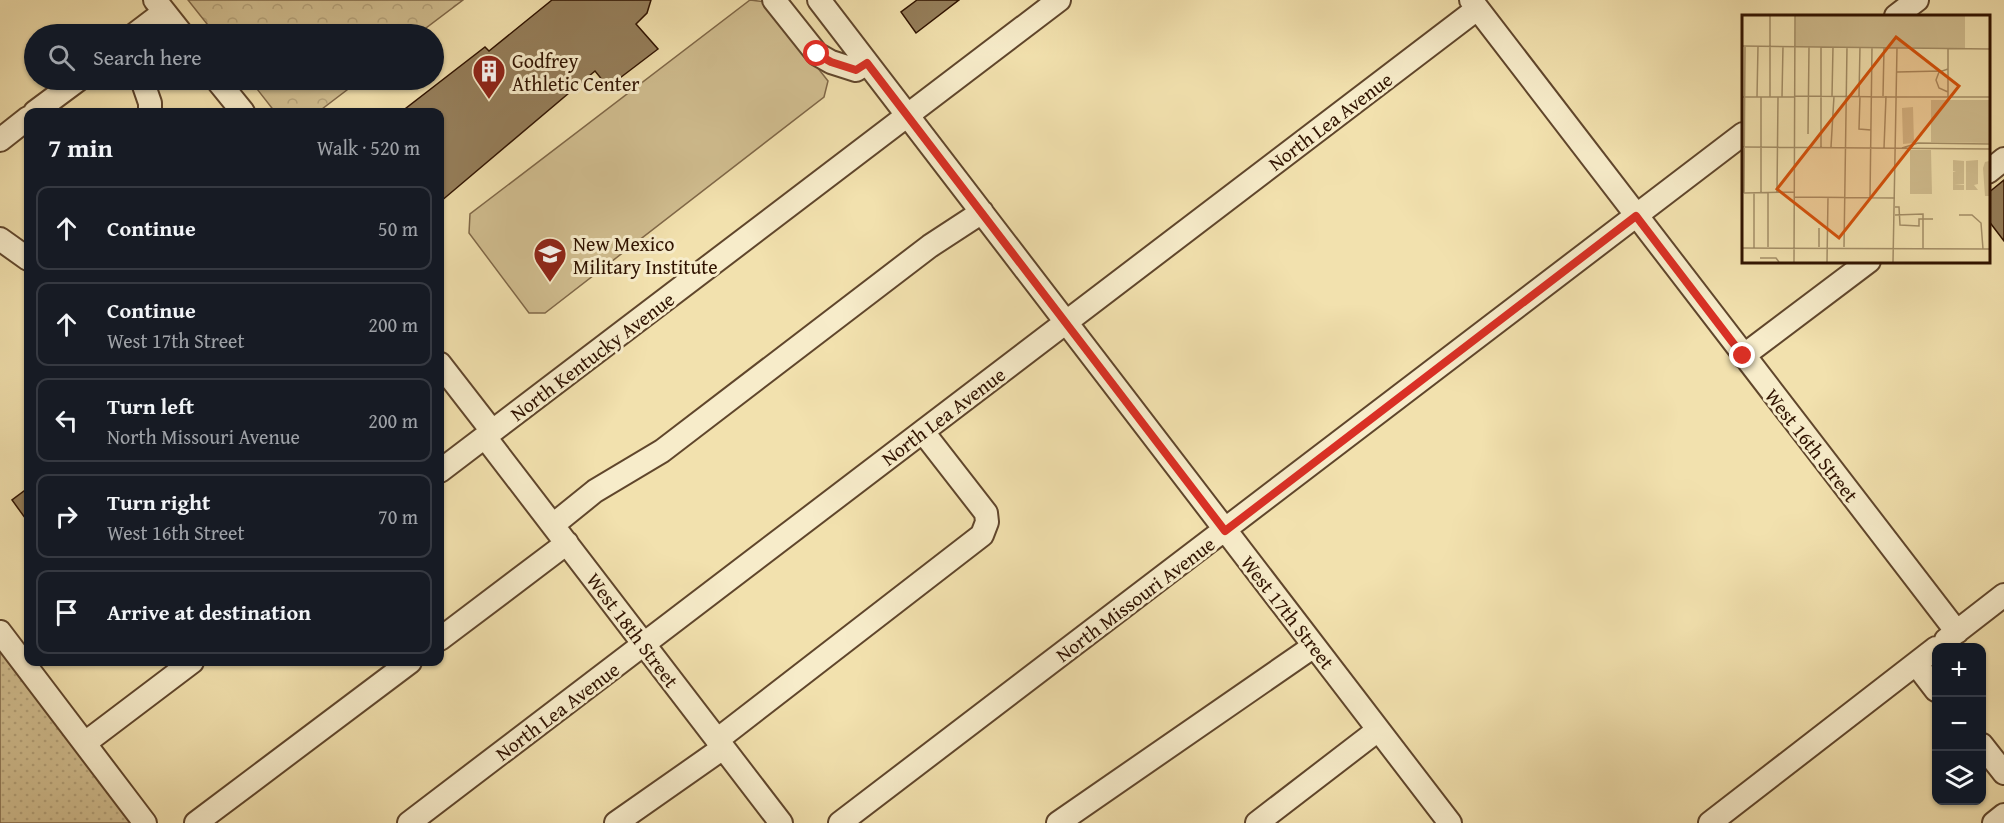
<!DOCTYPE html>
<html lang="en">
<head>
<meta charset="utf-8">
<style>
	body { margin:0; font-family:"Gentium Book Plus",serif; background:#20242c; color:#f1f3f6 }
	.controls { position:absolute; right:18px; bottom:18px; display:grid; overflow:hidden; border-radius:12px; box-shadow:0 2px 4px #0004 }
	.controls button { width:54px; height:54px; display:grid; place-items:center; padding:0; border:0; border-bottom:2px solid #363941; background:#171b24; color:#f1f3f6; font:30px sans-serif }
	.stop { position:absolute; width:18px; height:18px; margin:-14px; border:4px solid #d93025; border-radius:50%; background:#fff }
	.stop.end { background:#d93025; border-color:#fff; box-shadow:0 2px 6px #0008 }
	.list { margin:0; padding:0; list-style:none }
	h2 { display:flex; justify-content:space-between; align-items:center; height:78px; margin:0; padding:0 24px; font-size:26px }
	h2 small { font-size:20px; font-weight:400; color:#9ea1a6 }
	.list li { display:grid; grid-template-columns:39px 1fr auto; gap:18px; align-items:center; box-sizing:border-box; height:84px; margin:0 12px 12px; padding:0 12px; border:2px solid #363941; border-radius:12px }
	.list b { display:block; font-size:22px; white-space:nowrap }
	.list p { margin:0; font-size:20px; white-space:nowrap; color:#9ea1a6 }
	.list em { font-size:20px; font-style:normal; color:#9ea1a6 }
	.icon { flex:none; width:33px; height:33px; fill:none; stroke:currentColor; stroke-width:2; stroke-linecap:round; stroke-linejoin:round }
	.map { position:relative; flex:none; width:2004px; height:823px; overflow:hidden }
	.search { position:absolute; background:#171b24; box-shadow:0 2px 4px #0004; left:24px; top:24px; width:420px; height:66px; display:flex; align-items:center; gap:15px; box-sizing:border-box; padding:0 21px; border-radius:33px; color:#9ea1a6; font-size:22px }
	.panel { position:absolute; background:#171b24; box-shadow:0 2px 4px #0004; left:24px; top:108px; width:420px; height:558px; border-radius:12px }
	.map>svg:first-child { display:block }
	.grass { fill:url(#grass-dots); stroke:#806848; stroke-width:1.5 }
	.forest { fill:url(#forest-crowns); stroke:#806848; stroke-width:1.5 }
	.pitch { fill:#d1be90; stroke:#806848; stroke-width:1.5 }
	.building { fill:#957e5a; stroke:#301300; stroke-width:1.5 }
	.lines { fill:none; stroke-linecap:round; stroke-linejoin:round }
	.minor-casing { stroke:#60462c; stroke-width:26 }
	.minor { stroke:#f7ecca; stroke-width:22 }
	.route { stroke:#d93025; stroke-width:8 }
	.labels { text-anchor:middle; dominant-baseline:central; stroke-width:6; stroke-linejoin:round; paint-order:stroke }
	.poi-label { font-size:20px; fill:#301300; stroke:#f7ecca; text-anchor:start }
	.street-label { font-size:20px; fill:#301300; stroke:#f7ecca }
	.inset-road { fill:none; stroke:#a48f68; stroke-width:1.5 }
	.view { fill:#d6520b; fill-opacity:0.15; stroke:#d6520b; stroke-width:3 }
	.inset-edge { fill:none; stroke:#301300; stroke-width:3 }
</style>
</head>
<body>
<div class="map">
<svg width="2004" height="823" viewBox="0 0 2004 823">
	<defs>
		<pattern id="grass-dots" width="8" height="8" patternUnits="userSpaceOnUse" patternTransform="scale(1.5)"><rect width="8" height="8" fill="#d1be90"/><path d="M2 2h.1M6 6h.1" fill="none" stroke="#b4a27a" stroke-width="1.8" stroke-linecap="round"/></pattern>
		<pattern id="forest-crowns" width="20" height="18" patternUnits="userSpaceOnUse" patternTransform="scale(1.5)"><rect width="20" height="18" fill="#d1be90"/><path d="M2 6a3 3 0 1 1 6 0M12 15a3 3 0 1 1 6 0" fill="none" stroke="#b4a27a"/></pattern>
	</defs>
	<rect width="100%" height="100%" fill="#f2e1ae"/>
	<filter id="stains"><feTurbulence type="fractalNoise" baseFrequency=".00333" numOctaves="4"/><feColorMatrix values="0 0 0 0 .2 0 0 0 0 .09 0 0 0 0 .02 0 0 0 .5 -.17"/></filter>
	<radialGradient id="worn" r=".72"><stop offset=".6" stop-color="#630" stop-opacity="0"/><stop offset="1" stop-color="#630" stop-opacity=".3"/></radialGradient>
	<!-- grass -->
	<path class="grass" d="M0 632 145 823H0Z"/>
	<!-- forest -->
	<path class="forest" d="M188 0H463L418 34H215Z
		M250 80H360L318 112H275Z"/>
	<!-- pitch -->
	<path class="pitch" d="M750 0 766 2 828 81 824 97 545 313H529L469 233 470 214Z"/>
	<!-- building -->
	<path class="building" d="M552 0H651L647 13 636 24 658 49 608 87 595 71 440 202V112H401L485 47 489 51Z
		M917 0H959L916 33 901 12Z
		M2004 180V241L1988 220V193Z
		M28 488V522L12 500Z"/>
	<g class="lines">
		<defs>
			<path id="minor" d="M155 0 182 34
				M774 0 817 54 831 62 856 70 867 63
				M819 0 1450 823
				M1471 0 1957 632
				M1896 16 1917 0
				M135 34 164 12
				M142 80 150 103V112
				M217 80 243 112
				M35 112 78 80
				M0 140 28 118
				M1988 172 2004 159
				M0 239 28 259
				M1743 356 1869 261
				M440 364 492 431
				M485 437 781 823
				M440 471 1059 0
				M553 525 595 491 662 451 930 246 982 212
				M0 632 145 823
				M440 639 567 543
				M1946 640 2004 595
				M1916 664 1936 690
				M717 740 982 535 987 522 986 513 923 432
				M85 743 192 662
				M1982 745 2004 773
				M196 823 410 662
				M409 823 1477 9
				M616 823 723 748
				M840 823 1743 134
				M1058 823 1314 646
				M1257 823 1378 730
				M1710 823 1936 648
				M1994 823 2004 815"/>
		</defs>
		<!-- minor casing -->
		<use href="#minor" class="minor-casing"/>
		<!-- minor -->
		<use href="#minor" class="minor"/>
	</g>
	<g class="lines">
		<!-- route -->
		<path class="route" d="M817 54 831 62 856 70 867 63 1225 531 1636 216 1743 356"/>
	</g>
	<!-- icons -->
	<defs>
		<symbol id="building-pin" viewBox="-11 -11 22 30"><path d="M0 17L-7.5 6A9.5 9.5 0 1 1 7.5 6Z" fill="#8f2418" stroke="#f7ecca"/><path d="M-4-6H4V6H1V3H-1V6H-4ZM-2.5-4.3h1.7v1.8h-1.7ZM.8-4.3h1.7v1.8H.8ZM-2.5-1h1.7V.8h-1.7ZM.8-1h1.7V.8H.8Z" fill="#fff"/></symbol>
		<symbol id="university-pin" viewBox="-11 -11 22 30"><path d="M0 17L-7.5 6A9.5 9.5 0 1 1 7.5 6Z" fill="#8f2418" stroke="#f7ecca"/><path d="M0-5L7-2L0 1L-7-2ZM-4 1L0 2.5L4 1V4Q0 6-4 4Z" fill="#fff"/></symbol>
	</defs>
	<g fill-rule="evenodd">
		<use href="#building-pin" x="470" y="52" width="38" height="52"/>
		<use href="#university-pin" x="531" y="235" width="38" height="52"/>
	</g>
	<g class="labels">
		<!-- poi labels -->
		<g class="poi-label">
			<text x="512" y="60">Godfrey<tspan x="512" dy="23">Athletic Center</tspan></text>
			<text x="573" y="243">New Mexico<tspan x="573" dy="23">Military Institute</tspan></text>
		</g>
		<!-- street labels -->
		<g class="street-label">
			<text transform="translate(1330 121) rotate(-37)">North Lea Avenue</text>
			<text transform="translate(592 356) rotate(-37)">North Kentucky Avenue</text>
			<text transform="translate(943 416) rotate(-37)">North Lea Avenue</text>
			<text transform="translate(1812 445) rotate(52)">West 16th Street</text>
			<text transform="translate(1135 599) rotate(-37)">North Missouri Avenue</text>
			<text transform="translate(1288 612) rotate(52)">West 17th Street</text>
			<text transform="translate(633 630) rotate(53)">West 18th Street</text>
			<text transform="translate(557 711) rotate(-37)">North Lea Avenue</text>
		</g>
	</g>
	<!-- overview -->
	<g transform="translate(1742 15)">
		<rect width="248" height="248" fill="#f2e1ae"/>
		<path d="M53 0H223V34L53 32ZM211 145 222 146V169L212 170H222V175H211V157L214 156H211ZM236 145V169L232 170 236 175H224V146Z" fill="#d1be90"/>
		<path d="M189 85H247V128L189 127ZM247 146V181H243L241 153 243 147Z" fill="#d1be90"/>
		<path d="M171 92 172 128 161 129 160 93ZM168 135H189L190 179H168Z" fill="#d1be90"/>
		<path class="inset-road" d="M0 31 248 34M206 33V82M155 57 199 56M206 77 197 73 194 65 197 57 206 54M53 81 154 82M90 81 91 32M117 81 118 32M118 81 117 114 129 115M141 81 142 33M0 82H53M15 82 16 31M19 82V178M28 82V0M40 82 41 31M154 82H248M66 119 67 32M0 132 248 134M79 132V32M89 132 92 81M142 133 144 81M160 133 176 128 248 129M35 177 36 82M2 178 3 31M2 178 52 177M52 182 153 183M128 183 130 32M153 192H157L158 210 177 211V204H191M153 200 181 199V233M217 200H230L239 208 241 234M26 232V177M77 232V213M102 232 105 32M0 233 248 234M12 233V178M18 243H34L37 247M52 247 53 0M85 247 86 182M151 247 155 33"/>
		<path class="view" d="M154 22 217 71 97 223 35 174Z"/>
		<rect width="248" height="248" class="inset-edge"/>
	</g>
	<rect width="100%" height="100%" filter="url(#stains)"/>
	<rect width="100%" height="100%" fill="url(#worn)"/>
</svg>
<div class="controls">
<button>+</button>
<button>−</button>
<button><svg class="icon" aria-label="layers" viewBox="0 0 24 24"><path d="M12 4l9 5-9 5-9-5zM3 14l9 5 9-5"/></svg></button>
</div>
<div class="stop" style="left:817px;top:54px"></div>
<div class="stop end" style="left:1743px;top:356px"></div>
<div class="search"><svg class="icon" aria-label="search" viewBox="0 0 24 24"><circle cx="10" cy="10" r="6"/><path d="M15 15l6 6"/></svg>Search here</div>
<section class="panel">
<h2>7 min<small>Walk · 520 m</small></h2>
<ul class="list">
<li><svg class="icon" aria-label="ahead" viewBox="0 0 24 24"><path d="M12 20V5M6 11l6-6 6 6"/></svg><div><b>Continue</b></div><em>50 m</em></li>
<li><svg class="icon" aria-label="ahead" viewBox="0 0 24 24"><path d="M12 20V5M6 11l6-6 6 6"/></svg><div><b>Continue</b><p>West 17th Street</p></div><em>200 m</em></li>
<li><svg class="icon" aria-label="left" viewBox="0 0 24 24"><path d="M17 20v-9H6M10 6l-5 5 5 5"/></svg><div><b>Turn left</b><p>North Missouri Avenue</p></div><em>200 m</em></li>
<li><svg class="icon" aria-label="right" viewBox="0 0 24 24"><path d="M7 20v-9h11M14 6l5 5-5 5"/></svg><div><b>Turn right</b><p>West 16th Street</p></div><em>70 m</em></li>
<li><svg class="icon" aria-label="arrive" viewBox="0 0 24 24"><path d="M6 21V4h12l-3 4 3 4H6"/></svg><div><b>Arrive at destination</b></div></li>
</ul>
</section>
</div>
</body>
</html>
